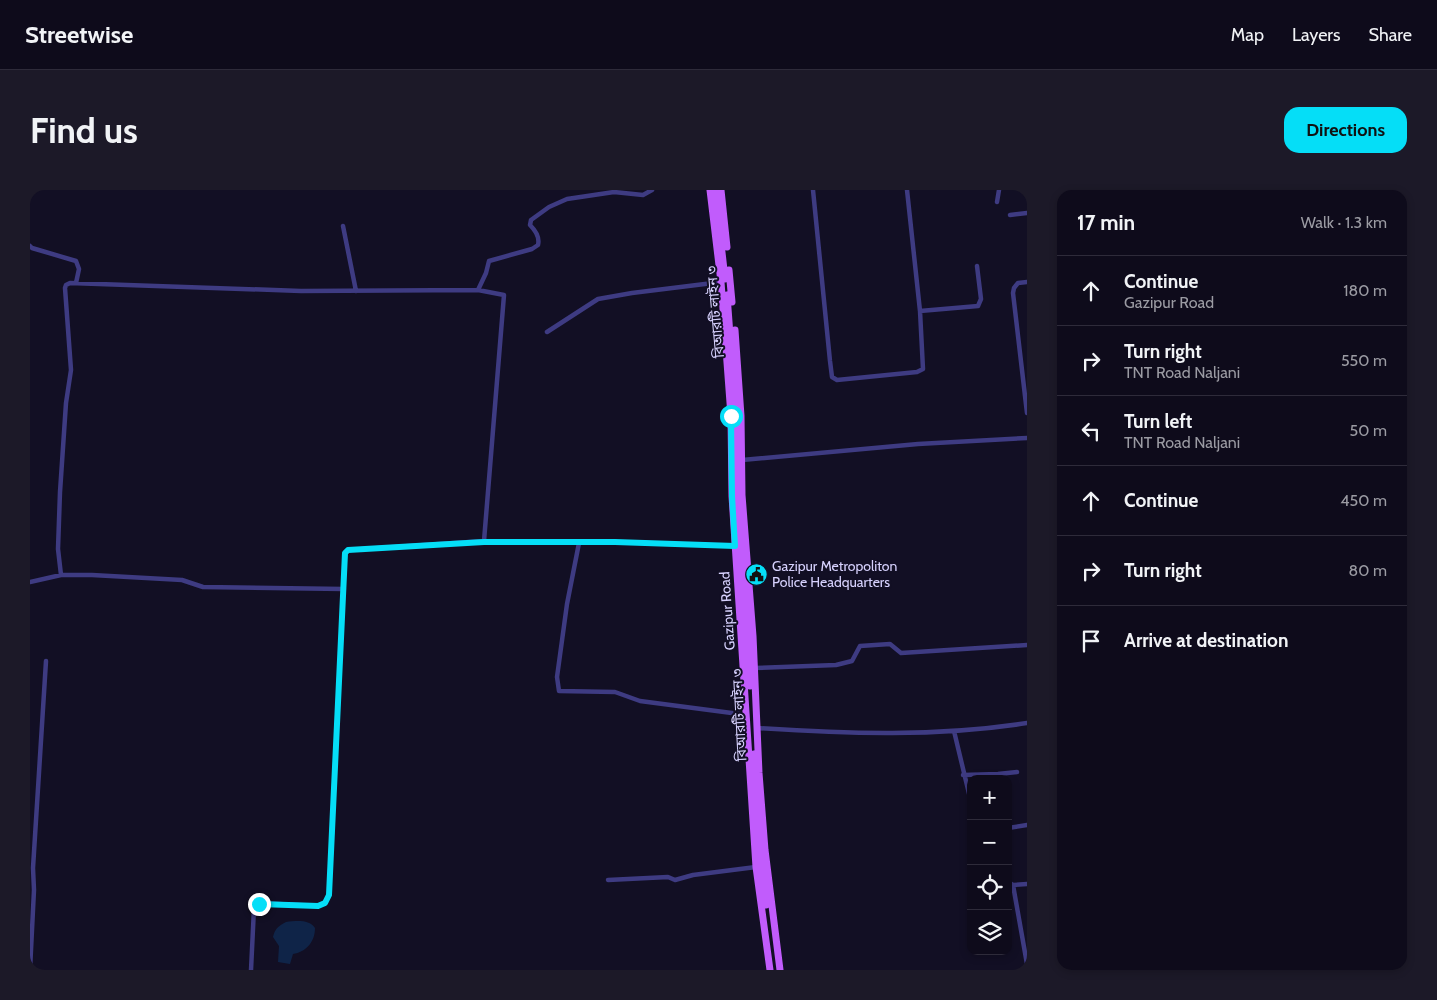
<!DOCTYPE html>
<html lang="en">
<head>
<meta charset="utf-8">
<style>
	body { margin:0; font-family:Cabin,"Noto Sans Bengali",sans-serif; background:#1c1928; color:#f1f3f6 }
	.controls { position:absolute; right:15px; bottom:15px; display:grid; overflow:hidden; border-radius:10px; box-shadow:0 2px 8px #0003 }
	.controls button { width:45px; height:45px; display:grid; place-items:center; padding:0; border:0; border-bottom:1px solid #2e2b3a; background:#0e0b1b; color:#f1f3f6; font:25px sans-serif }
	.stop { position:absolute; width:15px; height:15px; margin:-11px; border:4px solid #05def7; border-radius:50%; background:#fff }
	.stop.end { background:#05def7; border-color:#fff; box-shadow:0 1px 5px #0008 }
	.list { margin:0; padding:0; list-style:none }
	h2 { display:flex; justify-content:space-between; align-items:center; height:65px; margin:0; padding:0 20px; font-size:21px }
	h2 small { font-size:16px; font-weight:400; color:#9b9ba3 }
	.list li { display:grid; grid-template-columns:32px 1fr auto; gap:15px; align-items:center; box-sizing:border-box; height:70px; padding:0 20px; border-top:1px solid #2e2b3a }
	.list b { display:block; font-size:19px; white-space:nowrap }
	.list p { margin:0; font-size:16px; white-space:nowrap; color:#9b9ba3 }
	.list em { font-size:16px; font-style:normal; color:#9b9ba3 }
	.icon { flex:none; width:28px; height:28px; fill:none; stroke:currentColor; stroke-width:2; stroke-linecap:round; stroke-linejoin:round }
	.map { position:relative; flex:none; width:997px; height:780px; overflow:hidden; border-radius:15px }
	header { display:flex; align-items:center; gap:30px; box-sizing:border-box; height:70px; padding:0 25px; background:#0e0b1b; border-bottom:1px solid #2e2b3a }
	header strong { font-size:24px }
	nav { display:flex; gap:28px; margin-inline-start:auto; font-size:18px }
	.intro { display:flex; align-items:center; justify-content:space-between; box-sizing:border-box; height:120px; padding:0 30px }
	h1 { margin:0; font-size:35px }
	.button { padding:12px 22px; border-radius:15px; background:#05def7; color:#111; font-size:18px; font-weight:700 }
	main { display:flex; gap:30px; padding:0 30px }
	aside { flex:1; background:#0e0b1b; border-radius:15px; box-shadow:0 2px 8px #0003 }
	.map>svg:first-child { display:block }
	.water { fill:#0f2448 }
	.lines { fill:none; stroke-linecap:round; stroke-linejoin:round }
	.street { stroke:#3e3b82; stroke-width:4.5 }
	.primary { stroke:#c15cfc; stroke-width:7 }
	.route { stroke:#05def7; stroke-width:6 }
	.labels { text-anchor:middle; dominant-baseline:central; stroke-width:4; stroke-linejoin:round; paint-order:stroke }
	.street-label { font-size:14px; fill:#d7d2fe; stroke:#120f24 }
	.poi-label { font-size:14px; fill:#d7d2fe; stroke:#120f24; text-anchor:start }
</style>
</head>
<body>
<header>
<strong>Streetwise</strong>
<nav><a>Map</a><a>Layers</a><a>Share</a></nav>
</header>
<div class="intro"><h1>Find us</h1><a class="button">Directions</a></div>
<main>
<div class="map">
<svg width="997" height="780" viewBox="0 0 997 780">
	<rect width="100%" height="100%" fill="#120f24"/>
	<!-- water -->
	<path class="water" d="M256 732C266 731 279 729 285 738 285 752 276 762 263 764L260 774 248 772 249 756 243 747C245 739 248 736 256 732Z"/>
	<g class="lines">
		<!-- street -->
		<path class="street" d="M783 0 800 171 802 187 807 190 887 182 893 179 890 121 877 0
			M967 12 969 0
			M980 25 997 23
			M313 36 326 101
			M0 56 2 58 46 71 49 79 46 93
			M997 92 988 93 984 98 983 103 997 223
			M448 100 456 83 459 71 502 59 508 55C510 47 505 40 500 35L501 30 519 17 537 9 584 2 613 5 622 0
			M890 121 948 116 951 109 947 76
			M517 142 568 109 602 103 691 92
			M712 270 888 254 997 248
			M549 353 537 414 527 487 529 501 585 502 610 511 717 525
			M31 385 28 359 30 302 36 213 41 180 35 98 36 95 40 93 271 101 448 100 474 105 454 351
			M0 392 31 385H62L152 390 173 397 314 399
			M724 478 806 475 822 471 830 456 860 454 871 463 997 455
			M727 538C817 544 908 547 997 533
			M924 541 941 612
			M933 585 968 584 987 582
			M978 638 997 635
			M578 690 638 687 645 690 663 685 726 677
			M978 692 983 695 997 694
			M983 695 997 774
			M0 780 4 700 3 678 16 471
			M221 780 224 718 229 713 288 716 295 713 299 705 315 363 319 360 454 351 585 352 705 356"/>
		<!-- primary -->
		<path class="primary" d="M680 0 691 92 701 226 702 306 726 677 740 780
			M685 0 695 89
			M691 0 697 57
			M699 80 702 112
			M697 105 706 226 707 306 720 496
			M705 140 711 226 712 305 723 446 729 583 735 660 750 780
			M724 564 736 715"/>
	</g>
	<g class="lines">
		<!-- route -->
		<path class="route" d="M229 714 288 716 295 713 299 705 315 363 318 360 454 352H585L705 356 702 306 701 226"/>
	</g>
	<!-- icons -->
	<defs>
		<symbol id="civic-disc" viewBox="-11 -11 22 22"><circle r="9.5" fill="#05def7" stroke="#120f24"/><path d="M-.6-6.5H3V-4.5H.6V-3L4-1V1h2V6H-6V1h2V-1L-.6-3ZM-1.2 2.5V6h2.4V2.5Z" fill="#111"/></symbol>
	</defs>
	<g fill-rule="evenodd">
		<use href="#civic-disc" x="714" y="372" width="25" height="25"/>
	</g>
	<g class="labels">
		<!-- street labels -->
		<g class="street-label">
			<text transform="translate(685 122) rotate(-95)">বিআরটি লাইন ৩</text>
			<text transform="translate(697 421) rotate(-94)">Gazipur Road</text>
			<text transform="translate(709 525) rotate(-93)">বিআরটি লাইন ৩</text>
		</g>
		<!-- poi labels -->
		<g class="poi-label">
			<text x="742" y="376">Gazipur Metropoliton<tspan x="742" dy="16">Police Headquarters</tspan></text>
		</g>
	</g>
</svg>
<div class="controls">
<button>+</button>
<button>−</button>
<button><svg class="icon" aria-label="locate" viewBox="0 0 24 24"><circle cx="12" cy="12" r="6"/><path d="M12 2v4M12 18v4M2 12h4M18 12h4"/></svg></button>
<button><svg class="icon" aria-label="layers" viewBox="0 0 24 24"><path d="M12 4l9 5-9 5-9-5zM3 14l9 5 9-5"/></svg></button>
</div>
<div class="stop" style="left:701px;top:226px"></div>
<div class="stop end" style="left:229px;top:714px"></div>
</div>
<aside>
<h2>17 min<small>Walk · 1.3 km</small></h2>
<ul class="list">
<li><svg class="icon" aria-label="ahead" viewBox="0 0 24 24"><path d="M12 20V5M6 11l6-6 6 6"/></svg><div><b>Continue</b><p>Gazipur Road</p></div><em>180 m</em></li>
<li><svg class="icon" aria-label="right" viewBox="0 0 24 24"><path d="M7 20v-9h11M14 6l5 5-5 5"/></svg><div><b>Turn right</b><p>TNT Road Naljani</p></div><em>550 m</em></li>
<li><svg class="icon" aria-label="left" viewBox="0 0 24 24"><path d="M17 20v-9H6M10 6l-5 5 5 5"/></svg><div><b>Turn left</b><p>TNT Road Naljani</p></div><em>50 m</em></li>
<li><svg class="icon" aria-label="ahead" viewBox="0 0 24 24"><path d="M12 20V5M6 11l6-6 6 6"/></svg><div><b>Continue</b></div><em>450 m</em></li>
<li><svg class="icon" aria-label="right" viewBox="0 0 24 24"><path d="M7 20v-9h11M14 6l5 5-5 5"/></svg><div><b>Turn right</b></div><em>80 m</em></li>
<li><svg class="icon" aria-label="arrive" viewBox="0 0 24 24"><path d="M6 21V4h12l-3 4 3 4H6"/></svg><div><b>Arrive at destination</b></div></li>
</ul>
</aside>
</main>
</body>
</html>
